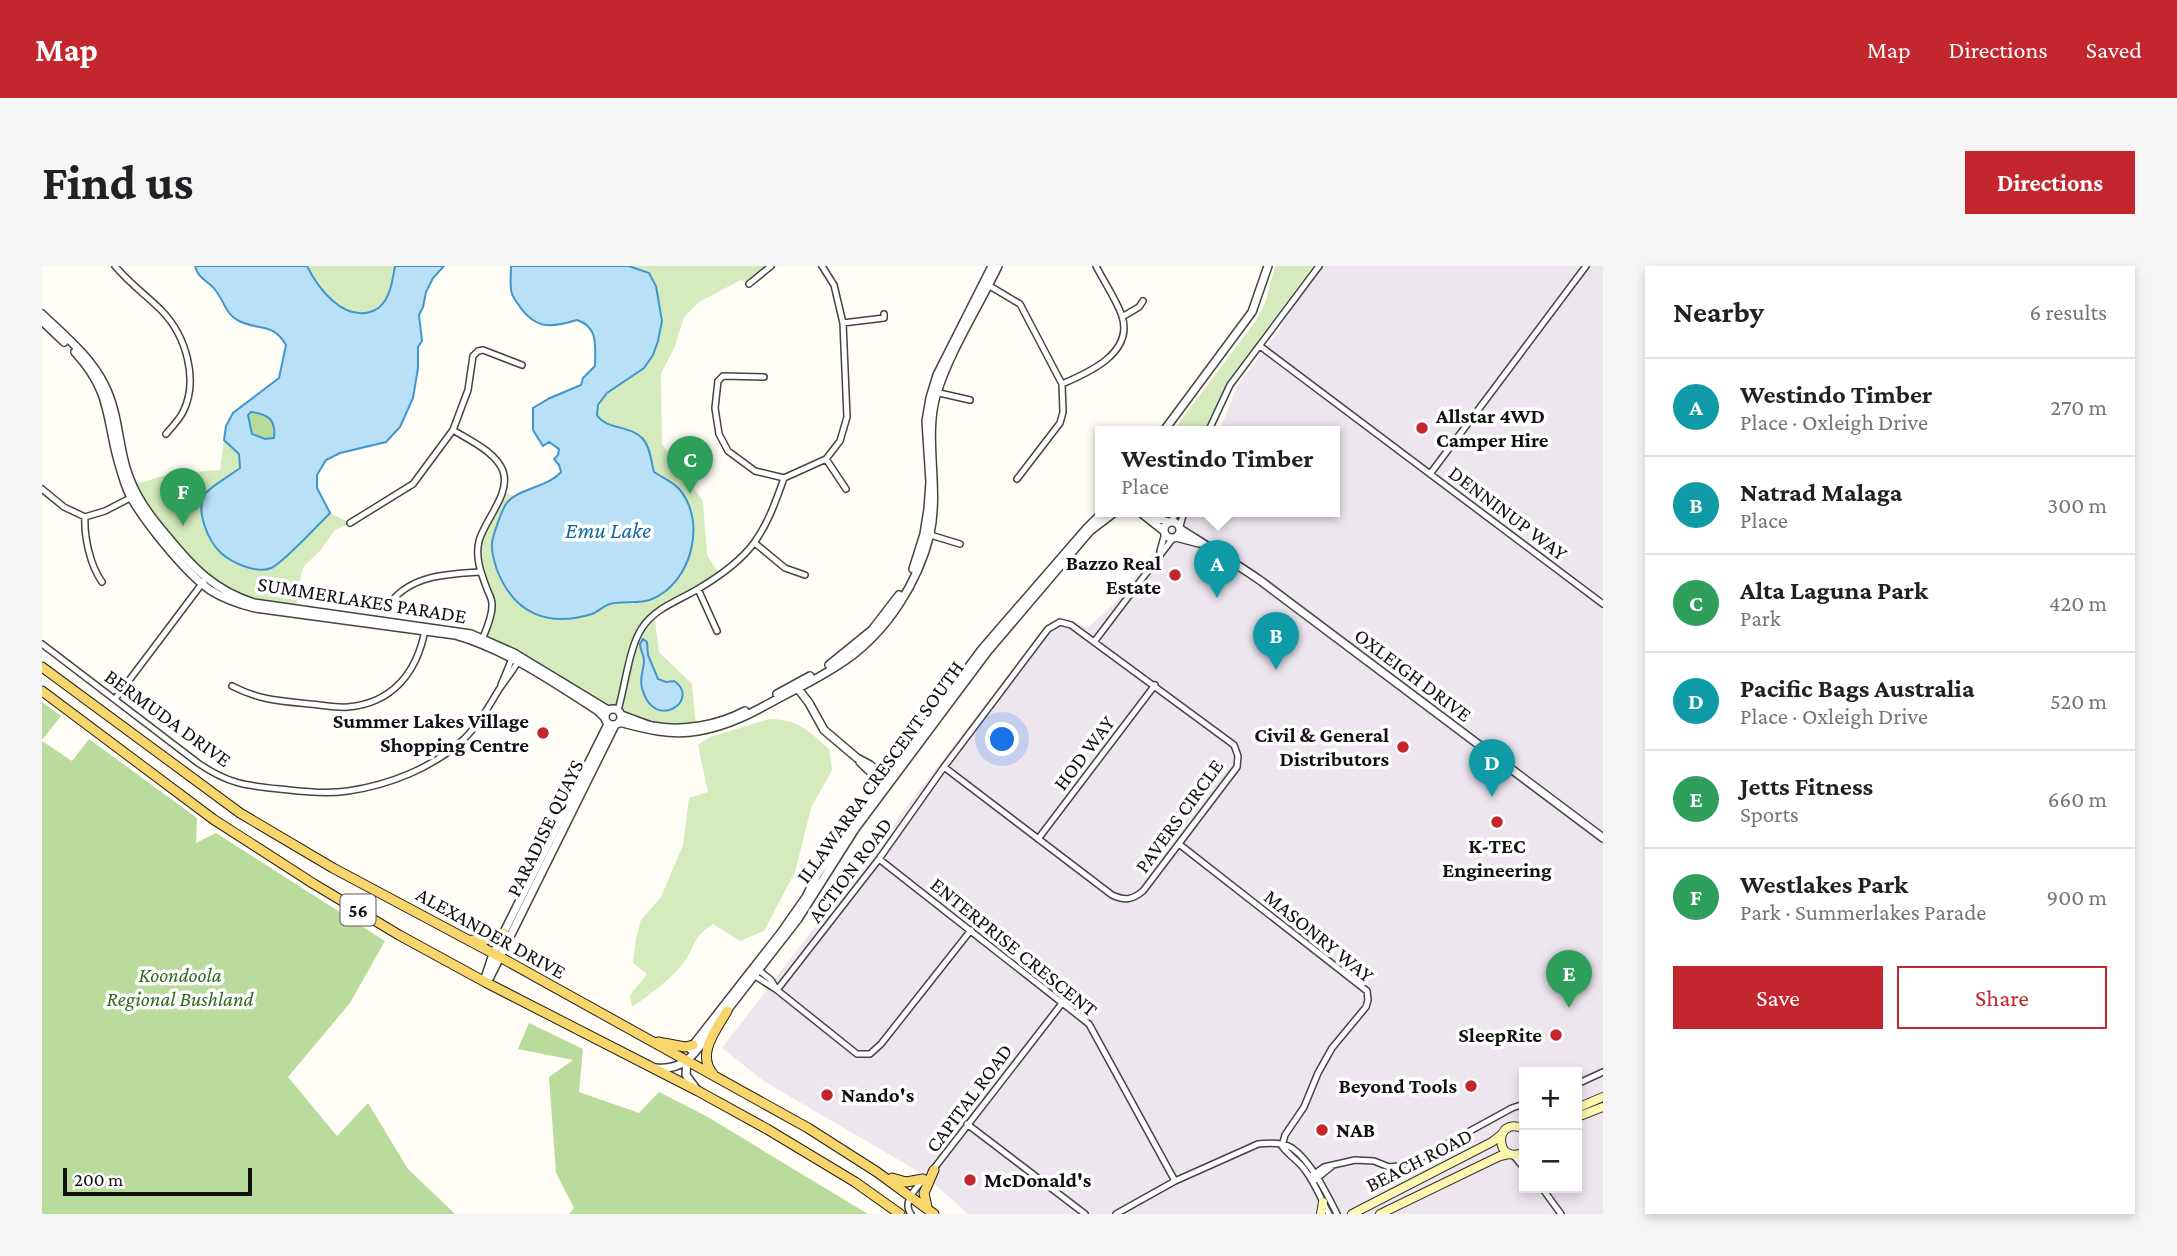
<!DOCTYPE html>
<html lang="en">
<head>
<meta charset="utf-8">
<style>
	body { margin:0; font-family:"Crimson Pro",serif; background:#f6f6f6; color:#202124 }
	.controls { position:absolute; right:21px; bottom:21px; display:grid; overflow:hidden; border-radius:0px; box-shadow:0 4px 10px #0003 }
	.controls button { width:63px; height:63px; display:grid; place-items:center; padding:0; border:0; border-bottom:2px solid #e0e0e0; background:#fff; color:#202124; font:35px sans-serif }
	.scale { position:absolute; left:21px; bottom:18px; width:189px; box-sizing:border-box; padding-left:7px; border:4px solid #111; border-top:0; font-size:19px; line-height:24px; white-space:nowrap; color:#111; -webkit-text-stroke:5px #fff; paint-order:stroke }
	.you { position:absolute; left:961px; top:474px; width:24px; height:24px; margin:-18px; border:5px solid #fff; border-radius:50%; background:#1a73e8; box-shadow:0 0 0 10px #1a73e833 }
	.badge { display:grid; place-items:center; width:46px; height:46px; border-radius:50%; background:#c4262e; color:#fff; font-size:23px; font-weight:700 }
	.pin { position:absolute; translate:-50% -58px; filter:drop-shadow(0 2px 4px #0008) }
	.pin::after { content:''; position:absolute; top:37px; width:24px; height:21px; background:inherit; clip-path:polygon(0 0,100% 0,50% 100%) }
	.popup { position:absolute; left:1053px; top:160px; width:245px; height:91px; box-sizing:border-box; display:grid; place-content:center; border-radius:0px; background:#fff; filter:drop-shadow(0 2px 5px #0005); font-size:23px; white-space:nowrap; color:#757577 }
	.popup b { font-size:26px; color:#202124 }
	.popup::after { content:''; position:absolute; left:50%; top:100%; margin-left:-14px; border:14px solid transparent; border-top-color:#fff }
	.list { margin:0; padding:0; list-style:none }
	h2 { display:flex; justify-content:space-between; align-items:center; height:91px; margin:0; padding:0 28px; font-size:30px }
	h2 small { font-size:23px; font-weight:400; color:#757577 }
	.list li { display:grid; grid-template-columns:46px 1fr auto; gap:21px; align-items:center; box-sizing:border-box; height:98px; padding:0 28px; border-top:2px solid #e0e0e0 }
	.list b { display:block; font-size:26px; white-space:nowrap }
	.list p { margin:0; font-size:23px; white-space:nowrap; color:#757577 }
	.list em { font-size:23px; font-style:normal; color:#757577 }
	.actions { display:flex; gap:14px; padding:21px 28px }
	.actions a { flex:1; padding:16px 0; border:2px solid #c4262e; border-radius:0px; text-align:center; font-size:24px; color:#c4262e }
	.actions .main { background:#c4262e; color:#fff }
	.map { position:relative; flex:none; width:1561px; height:948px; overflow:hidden; border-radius:0px }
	header { display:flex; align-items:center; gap:42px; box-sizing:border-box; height:98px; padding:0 35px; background:#c4262e; color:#fff }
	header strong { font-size:33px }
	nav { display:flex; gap:38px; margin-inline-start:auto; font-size:24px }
	.intro { display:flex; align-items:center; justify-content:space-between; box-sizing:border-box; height:168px; padding:0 42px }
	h1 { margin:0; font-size:49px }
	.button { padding:18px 32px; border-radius:0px; background:#c4262e; color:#fff; font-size:24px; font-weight:700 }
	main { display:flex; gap:42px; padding:0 42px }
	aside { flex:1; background:#fff; border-radius:0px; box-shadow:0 4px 10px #0003 }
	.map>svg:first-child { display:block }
	.industrial { fill:#eee6ef; fill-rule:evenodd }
	.green { fill:#d5ebbd }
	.forest { fill:#b9dc9c }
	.water { fill:#b9e0f7; stroke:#3f96cf; stroke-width:2; fill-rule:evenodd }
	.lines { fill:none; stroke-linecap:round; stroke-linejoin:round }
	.minor-casing { stroke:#444; stroke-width:8 }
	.tertiary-casing { stroke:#444; stroke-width:10 }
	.secondary-casing { stroke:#333; stroke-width:10 }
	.primary-casing { stroke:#222; stroke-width:11 }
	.minor { stroke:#fff; stroke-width:5 }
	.tertiary { stroke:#fff; stroke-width:7 }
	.secondary { stroke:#fff6b0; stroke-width:8 }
	.primary { stroke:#f9d66b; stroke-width:9 }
	.poi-dot { fill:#c4262e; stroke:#fff; stroke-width:2.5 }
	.labels { text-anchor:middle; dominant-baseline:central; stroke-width:7; stroke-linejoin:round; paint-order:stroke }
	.shield { fill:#fff; stroke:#585858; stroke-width:2 }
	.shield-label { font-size:19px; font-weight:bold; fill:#111 }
	.poi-label { font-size:21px; font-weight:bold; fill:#111; stroke:#fff; text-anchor:end }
	.street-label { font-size:21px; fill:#111; stroke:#fff }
	.park-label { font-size:21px; font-style:italic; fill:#2f6b1f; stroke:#fff }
	.water-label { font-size:23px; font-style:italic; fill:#1768a6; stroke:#fff }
</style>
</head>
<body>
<header>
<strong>Map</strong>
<nav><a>Map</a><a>Directions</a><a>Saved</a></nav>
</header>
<div class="intro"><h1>Find us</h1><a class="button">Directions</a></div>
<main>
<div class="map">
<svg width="1561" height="948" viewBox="0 0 1561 948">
	<rect width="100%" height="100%" fill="#fffdf5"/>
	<!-- industrial -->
	<path class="industrial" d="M1276 0H1561V948H926L884 910 723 816 680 782 1004 359 1028 353 1045 362 1072 338 1143 246H1292V166H1177L1196 119 1237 64ZM1482 806H1535V922H1482Z"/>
	<!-- green -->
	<path class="green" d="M265 0H353C351 10 350 23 344 33 340 40 336 44 328 46 300 54 276 22 265 0Z
		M587 0H729L707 18 699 14 657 36 642 51 633 80 619 108 620 178 661 235 665 289 678 309 612 347 617 386 650 418 654 459C636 459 616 461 598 455 588 452 580 442 568 443L441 372 450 344 438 306 436 278 460 226 472 230 464 238 449 277 453 299 552 347C566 338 575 336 592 338L637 222 612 206C608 193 603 175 590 166 579 159 563 162 555 149 559 125 582 115 602 102L594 2Z
		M1233 0H1271L1187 113 1161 166H1130L1213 56 1223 37Z
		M182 174 197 188 198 203 164 227 231 302 288 247 308 257 293 264 277 286 262 300 259 308 254 342C240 341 225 340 211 336 155 319 121 265 90 219L128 208 178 204Z
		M727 453C758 454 765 464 787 483L790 504 769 542 753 606 722 665 698 675 671 658C652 670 655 676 644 693 631 712 609 728 590 741L588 729 605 708 591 697 594 672 599 654 619 631 641 579 647 532 666 526 656 479 668 471Z"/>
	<!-- forest -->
	<path class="forest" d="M209 145C227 148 233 153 232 172L223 173 210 168 206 148Z
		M0 436 19 450 0 474Z
		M47 473 155 552 154 577 174 567 343 675 308 737 246 811 295 870 326 837 366 903 413 948H0V475L30 495Z
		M487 757 541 783 537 826 597 847 617 826 664 850 826 948H527L532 942 514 907 507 811 531 794 476 783Z"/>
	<!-- water -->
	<path class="water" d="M153 0H265C276 22 300 54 328 46 336 44 340 40 344 33 350 23 351 10 353 0H402L391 12 384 26 381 41 377 49 380 75 376 81V102L371 132 358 161 344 176 298 187 284 194 275 209V222L288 247C277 258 240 298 229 302 215 308 190 297 179 287 166 275 153 244 163 228 169 220 189 209 198 202L197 188 182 174 184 160 191 147 237 112 244 79C231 56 217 65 197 55 184 49 182 35 174 25 167 15 156 13 153 0ZM209 146C227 148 234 154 232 172L223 173 210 168 206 149Z
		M469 0H587L607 7 614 20 620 55 616 75 611 89 602 102 565 127 556 139 555 149C564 164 589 159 601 173 609 182 609 196 612 206 621 212 632 216 638 224 665 257 649 317 610 333 596 339 582 334 568 338 561 340 556 346 550 348 505 362 472 347 455 304 453 297 449 286 450 278 450 271 460 244 464 238 475 222 505 222 519 206L517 199 512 193 516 189 517 183 507 176 501 180 491 164V142L508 132 539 119 541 112 553 100C553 81 557 61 535 54 509 62 493 64 476 38 473 34 469 29 469 23 468 16 469 7 469 0Z
		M601 373 605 376 606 389 616 413 624 416 632 415C660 433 612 468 600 422 597 412 602 404 602 394 602 389 598 384 598 378Z"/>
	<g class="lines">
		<defs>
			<path id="minor" d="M73 0C87 17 105 30 120 45 144 70 157 114 141 146 137 154 130 161 124 168
				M707 18 729 0
				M946 19 978 38 1020 118 1021 146 1018 157 975 213
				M1080 51 1097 41 1101 35
				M801 57 842 52V48
				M1218 80 1561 338
				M722 111 681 110 676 115 673 142 677 168 686 185 713 205 742 212 784 193 798 175 805 151 801 57 792 19 780 0
				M1020 118C1046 107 1092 87 1080 50 1074 33 1062 16 1054 0
				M893 126 928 134
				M411 164C427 174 454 186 461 205 469 228 443 253 437 275 433 292 439 307 445 323 447 328 450 333 450 338 451 349 444 364 440 374
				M1166 166 1188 119 1277 0
				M784 193 804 223
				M1388 208 1544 0
				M0 223 22 241 43 251 63 245 92 230
				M43 251C42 271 48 299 60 316
				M1128 256 1136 246
				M308 257 371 218 411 164 426 124 431 90 436 85 441 84 480 99
				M1138 260 1142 246
				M885 268 918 278
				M714 278 743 302 763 309
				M1118 285 1123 267
				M656 323 675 365
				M349 336C370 309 406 308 438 306
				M1052 376 1131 272
				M0 378 156 497C189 520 208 520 247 524 266 526 286 528 306 525 347 519 391 502 422 473 436 459 446 442 456 425 463 414 471 405 477 394
				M459 419 471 390
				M190 420C217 434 238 435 268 438 281 439 294 442 306 441 351 437 375 406 383 364
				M73 433 162 315
				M576 444C583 421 587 381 600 362 613 342 636 335 656 323 710 291 722 270 742 212
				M996 573 1113 419
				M1137 578 1325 725 1326 734 1324 741 1290 782 1276 807 1262 841 1243 869 1240 880
				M837 593 1047 758 1133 915
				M714 702 729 714 735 724
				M710 708 735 724 815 788H828L839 778 929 664
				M735 724 837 593 902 501 1006 363 1018 356 1029 359 1192 479 1196 490 1195 501 1101 625C1090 634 1083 635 1070 629L902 501
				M1535 818 1561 806
				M925 858 1043 948
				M1240 880C1246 889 1256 894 1263 904 1273 917 1279 933 1287 948
				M1471 889 1482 902
				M890 905 1021 736
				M1268 911 1282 901 1313 894 1332 895 1347 901 1357 900 1375 894 1470 842 1482 838
				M1273 914 1290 900
				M1500 922 1519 948
				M869 948C860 937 873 923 881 914
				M1074 948 1133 915 1216 878C1226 877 1242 877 1250 882 1269 895 1285 928 1295 948"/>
			<path id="tertiary" d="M0 48C23 70 49 91 63 120 76 146 76 175 84 202 92 229 107 249 125 270 151 302 172 324 212 337L429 368 472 387 566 444
				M0 55 22 76
				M33 86C72 128 63 156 79 205 82 215 85 226 91 235 107 261 143 306 168 324 182 333 197 338 213 342L413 369C465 384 511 416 556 445L562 451
				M1121 166 1210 46 1226 0
				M1098 246 1122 265
				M1107 246 1117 253 1127 256
				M1122 264a8 8 0 1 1 16 0a8 8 0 1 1-16 0Z
				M1138 263C1165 280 1193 297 1219 315L1561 572
				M1134 271 1157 277
				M871 303 882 268 886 243 888 216 884 155 888 132 895 109 950 0
				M787 399 830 364 857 329
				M754 420 767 437 782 464 815 492 828 499 847 515
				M735 428 768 410
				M563 451a8 8 0 1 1 16 0a8 8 0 1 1-16 0Z
				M579 449C589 452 599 457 610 460 641 466 676 459 703 445
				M577 456C603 463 629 470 656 465 687 460 712 446 739 431 761 420 784 408 804 394 845 365 876 317 888 268 898 221 882 173 894 130 907 86 936 42 956 0
				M818 496 842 519
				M442 715 451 688 566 458
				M445 717 573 459
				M683 747 756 653 813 563 946 385 1048 265 1073 246
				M648 783 738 668 764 631 775 609 824 538 940 383 1044 263 1061 246
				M645 794 644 809 655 824
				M614 802C646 805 654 784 672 762"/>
			<path id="secondary" d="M1535 842 1561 831
				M1535 851 1561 841
				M1482 863C1451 848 1452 901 1482 886
				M1279 948 1281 936
				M1310 948 1450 876 1459 869
				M1338 948 1458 890 1467 888"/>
			<path id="primary" d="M0 401 198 547 291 602 458 691 766 862 835 906 892 948
				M0 425 171 553 272 618 357 669 445 717 656 825 725 863 813 916 858 948
				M430 674 441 675 462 667
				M616 776 643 781 651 779
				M671 808C654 788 674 764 685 745
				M850 912 864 916 881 913
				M885 941 882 927 892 904"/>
		</defs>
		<!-- minor casing -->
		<use href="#minor" class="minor-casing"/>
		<!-- tertiary casing -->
		<use href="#tertiary" class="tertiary-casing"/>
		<!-- secondary casing -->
		<use href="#secondary" class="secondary-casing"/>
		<!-- primary casing -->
		<use href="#primary" class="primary-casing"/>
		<!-- minor -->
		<use href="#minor" class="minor"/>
		<!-- tertiary -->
		<use href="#tertiary" class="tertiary"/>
		<!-- secondary -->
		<use href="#secondary" class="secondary"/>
		<!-- primary -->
		<use href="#primary" class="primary"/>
	</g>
	<!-- markers -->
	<g class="poi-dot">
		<circle cx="1380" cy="162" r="7"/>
		<circle cx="1133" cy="309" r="7"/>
		<circle cx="501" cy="467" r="7"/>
		<circle cx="1361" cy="481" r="7"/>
		<circle cx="1455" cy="556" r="7"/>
		<circle cx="1514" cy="769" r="7"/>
		<circle cx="1429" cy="820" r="7"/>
		<circle cx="785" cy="829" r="7"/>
		<circle cx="1280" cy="864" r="7"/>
		<circle cx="928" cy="914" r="7"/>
	</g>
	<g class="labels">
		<!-- shield labels -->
		<rect class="shield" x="298.5" y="628.5" width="35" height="31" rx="5"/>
		<g class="shield-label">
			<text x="316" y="644">56</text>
		</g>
		<!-- poi labels -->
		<g class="poi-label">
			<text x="1394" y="150" text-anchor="start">Allstar 4WD<tspan x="1394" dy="24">Camper Hire</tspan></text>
			<text x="1119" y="297">Bazzo Real<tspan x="1119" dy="24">Estate</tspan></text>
			<text x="487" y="455">Summer Lakes Village<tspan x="487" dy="24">Shopping Centre</tspan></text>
			<text x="1347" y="469">Civil &amp; General<tspan x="1347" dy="24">Distributors</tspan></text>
			<text x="1455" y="580" text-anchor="middle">K-TEC<tspan x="1455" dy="24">Engineering</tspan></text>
			<text x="1500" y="769">SleepRite</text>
			<text x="1415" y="820">Beyond Tools</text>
			<text x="799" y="829" text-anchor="start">Nando's</text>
			<text x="1294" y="864" text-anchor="start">NAB</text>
			<text x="942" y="914" text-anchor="start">McDonald's</text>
		</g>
		<!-- street labels -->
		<g class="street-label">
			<text transform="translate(1466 247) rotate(37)">DENNINUP WAY</text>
			<text transform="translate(320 334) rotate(9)">SUMMERLAKES PARADE</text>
			<text transform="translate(1371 409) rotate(37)">OXLEIGH DRIVE</text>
			<text transform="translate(126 452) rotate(36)">BERMUDA DRIVE</text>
			<text transform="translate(1042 487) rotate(-53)">HOD WAY</text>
			<text transform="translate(838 506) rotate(-54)">ILLAWARRA CRESCENT SOUTH</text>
			<text transform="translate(1137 550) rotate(-54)">PAVERS CIRCLE</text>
			<text transform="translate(503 562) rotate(-64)">PARADISE QUAYS</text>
			<text transform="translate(808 604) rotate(-53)">ACTION ROAD</text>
			<text transform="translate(449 667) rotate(29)">ALEXANDER DRIVE</text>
			<text transform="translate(1277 670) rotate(39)">MASONRY WAY</text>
			<text transform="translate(972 681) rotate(39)">ENTERPRISE CRESCENT</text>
			<text transform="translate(927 832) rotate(-53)">CAPITAL ROAD</text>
			<text transform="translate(1377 894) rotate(-27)">BEACH ROAD</text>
		</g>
		<!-- park labels -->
		<g class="park-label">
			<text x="138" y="709">Koondoola<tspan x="138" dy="24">Regional Bushland</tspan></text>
		</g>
		<!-- water labels -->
		<g class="water-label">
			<text x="566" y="264">Emu Lake</text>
		</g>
	</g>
</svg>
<div class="controls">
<button>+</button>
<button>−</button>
</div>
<div class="scale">200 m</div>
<div class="you"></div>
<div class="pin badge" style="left:1175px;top:332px;background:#0f9aa8">A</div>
<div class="popup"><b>Westindo Timber</b>Place</div>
<div class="pin badge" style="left:1234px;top:404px;background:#0f9aa8">B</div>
<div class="pin badge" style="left:648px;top:228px;background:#2e9e5b">C</div>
<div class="pin badge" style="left:1450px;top:531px;background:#0f9aa8">D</div>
<div class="pin badge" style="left:1527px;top:742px;background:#2e9e5b">E</div>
<div class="pin badge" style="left:141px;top:260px;background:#2e9e5b">F</div>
</div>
<aside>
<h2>Nearby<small>6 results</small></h2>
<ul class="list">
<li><span class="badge" style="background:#0f9aa8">A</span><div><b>Westindo Timber</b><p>Place · Oxleigh Drive</p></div><em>270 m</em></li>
<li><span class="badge" style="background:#0f9aa8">B</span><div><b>Natrad Malaga</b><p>Place</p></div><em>300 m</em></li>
<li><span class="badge" style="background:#2e9e5b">C</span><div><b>Alta Laguna Park</b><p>Park</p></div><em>420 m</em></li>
<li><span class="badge" style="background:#0f9aa8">D</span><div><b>Pacific Bags Australia</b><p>Place · Oxleigh Drive</p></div><em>520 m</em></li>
<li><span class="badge" style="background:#2e9e5b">E</span><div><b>Jetts Fitness</b><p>Sports</p></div><em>660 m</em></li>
<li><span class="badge" style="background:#2e9e5b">F</span><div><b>Westlakes Park</b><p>Park · Summerlakes Parade</p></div><em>900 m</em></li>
</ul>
<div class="actions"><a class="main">Save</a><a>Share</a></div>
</aside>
</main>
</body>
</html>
